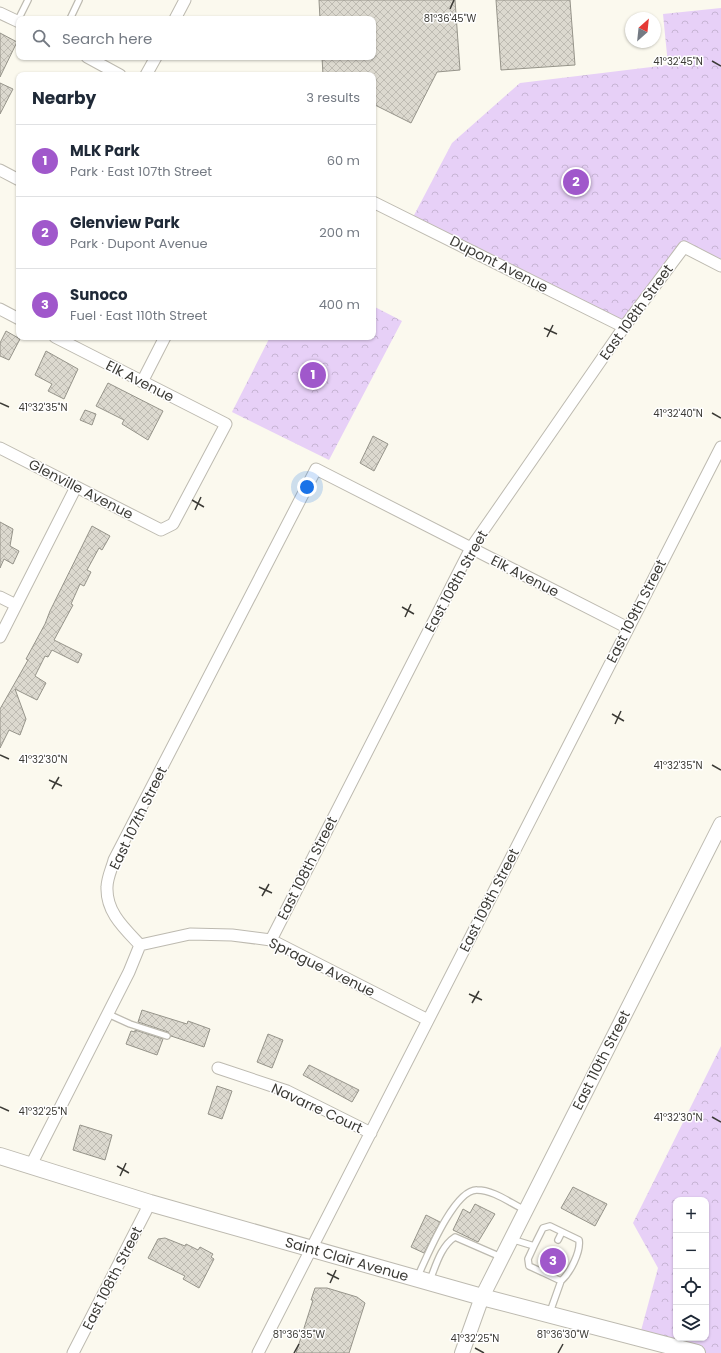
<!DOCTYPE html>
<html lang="en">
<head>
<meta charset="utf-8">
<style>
	body { margin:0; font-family:Poppins,sans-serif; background:#f2f2f3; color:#1f2937 }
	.controls { position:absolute; right:12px; bottom:12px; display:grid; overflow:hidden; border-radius:8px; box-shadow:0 1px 3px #0004 }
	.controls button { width:36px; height:36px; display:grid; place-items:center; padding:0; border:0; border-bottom:1px solid #e0e1e3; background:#fff; color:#1f2937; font:20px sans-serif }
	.compass { position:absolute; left:625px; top:12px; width:36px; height:36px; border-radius:50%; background:#fff; box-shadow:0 1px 3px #0004; rotate:27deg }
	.you { position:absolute; left:307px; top:487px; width:14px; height:14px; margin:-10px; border:3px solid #fff; border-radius:50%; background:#1a73e8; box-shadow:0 0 0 6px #1a73e833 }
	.badge { display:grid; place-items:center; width:26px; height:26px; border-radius:50%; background:#a058cb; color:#fff; font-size:13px; font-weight:700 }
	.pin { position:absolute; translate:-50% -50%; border:2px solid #fff; box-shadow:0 1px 4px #0006 }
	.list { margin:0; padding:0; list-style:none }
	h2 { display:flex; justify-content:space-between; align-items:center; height:52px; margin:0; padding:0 16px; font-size:17px }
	h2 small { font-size:13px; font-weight:400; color:#747a83 }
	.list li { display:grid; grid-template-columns:26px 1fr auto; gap:12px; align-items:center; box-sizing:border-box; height:72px; padding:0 16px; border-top:1px solid #e0e1e3 }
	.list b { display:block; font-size:15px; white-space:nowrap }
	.list p { margin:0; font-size:13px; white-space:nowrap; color:#747a83 }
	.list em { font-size:13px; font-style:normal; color:#747a83 }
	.icon { flex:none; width:22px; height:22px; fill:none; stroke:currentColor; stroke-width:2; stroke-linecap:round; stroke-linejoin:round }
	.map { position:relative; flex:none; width:721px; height:1353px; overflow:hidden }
	.search { position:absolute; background:#fff; box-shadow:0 1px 3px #0004; left:16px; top:16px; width:360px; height:44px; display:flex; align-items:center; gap:10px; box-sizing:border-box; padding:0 14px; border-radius:8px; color:#747a83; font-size:15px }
	.panel { position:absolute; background:#fff; box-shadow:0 1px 3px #0004; left:16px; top:72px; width:360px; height:268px; border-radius:8px }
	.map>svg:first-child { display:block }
	.park { fill:url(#park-crowns); fill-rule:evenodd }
	.building { fill:url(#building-cross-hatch); stroke:#96948a }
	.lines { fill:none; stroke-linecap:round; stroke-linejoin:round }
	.service-casing { stroke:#bdbab0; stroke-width:8 }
	.minor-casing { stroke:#bdbab0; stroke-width:13 }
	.tertiary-casing { stroke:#bdbab0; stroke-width:16 }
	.secondary-casing { stroke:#bdbab0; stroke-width:18 }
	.service { stroke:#fff; stroke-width:5.5 }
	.minor { stroke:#fff; stroke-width:11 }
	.tertiary { stroke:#fff; stroke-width:14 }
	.secondary { stroke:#fff; stroke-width:16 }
	.ticks { fill:none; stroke:#3c3b36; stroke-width:1.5 }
	.labels { text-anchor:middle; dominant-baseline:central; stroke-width:3; stroke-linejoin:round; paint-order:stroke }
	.street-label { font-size:14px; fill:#3c3b36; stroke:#fff }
	.ticks-label { font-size:10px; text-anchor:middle; fill:#3c3b36; stroke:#fff; stroke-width:3; stroke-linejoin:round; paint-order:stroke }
</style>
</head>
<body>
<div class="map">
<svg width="721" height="1353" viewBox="0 0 721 1353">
	<defs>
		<pattern id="park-crowns" width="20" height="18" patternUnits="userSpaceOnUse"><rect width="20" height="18" fill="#e7d0f7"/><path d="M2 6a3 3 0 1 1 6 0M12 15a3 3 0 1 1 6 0" fill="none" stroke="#c7b4d4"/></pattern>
		<pattern id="building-cross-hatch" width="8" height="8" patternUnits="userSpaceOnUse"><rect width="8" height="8" fill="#dcd9cf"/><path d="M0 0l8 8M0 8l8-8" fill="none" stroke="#bebbb2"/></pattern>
	</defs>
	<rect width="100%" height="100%" fill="#fbf9ee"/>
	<!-- park -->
	<path class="park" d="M721 8V266L682 248 624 327 411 221 452 143 520 83 668 65 663 14Z
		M373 306 402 321 329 460 232 412 270 337H373Z
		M721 1046V1353H697L639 1338 658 1268 633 1223ZM676 1200H706V1338H676Z"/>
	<!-- building -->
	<path class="building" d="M319 0H455L460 70 437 72 411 123 373 104V75H323L322 57H373V19H320Z
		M496 0H570L575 65 501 70Z
		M0 33 17 42 0 77Z
		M0 83 13 89 0 114Z
		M6 331 20 339 9 360 0 356V343Z
		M46 351 78 369 64 399 48 391 52 384 35 375Z
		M108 383 163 411 148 440 122 424 124 420 96 406Z
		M85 410 96 414 92 425 80 420Z
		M373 436 388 444 374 471 360 463Z
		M0 522 13 529 10 546 19 551 13 564 4 559 0 568Z
		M92 526 110 536 102 550 99 548 87 570 91 572 84 586 80 584 71 604 73 605 54 640 82 654 78 663 52 650 48 657 45 656 35 676 46 683 37 700 15 689 26 719 20 735 9 730 0 748V709L28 660 26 659 45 624 50 611Z
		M142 1010 187 1024 188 1021 210 1029 204 1047 171 1036 168 1032 138 1022Z
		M135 1030 163 1039 157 1055 126 1044 131 1031 135 1032Z
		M268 1034 283 1040 272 1068 257 1062Z
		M309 1065 359 1090 352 1102 303 1075Z
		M217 1086 232 1091 222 1119 208 1114Z
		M80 1125 112 1135 105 1160 73 1150Z
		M573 1187 607 1204 595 1226 561 1208Z
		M475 1204 495 1214 478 1242 453 1230 463 1209 470 1213Z
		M426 1215 440 1222 424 1253 411 1247Z
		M165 1238 185 1246 186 1244 198 1250 200 1247 213 1254 211 1257 214 1259 199 1288 183 1279 185 1276 148 1258 158 1239Z
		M315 1288H327L357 1297 365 1303 349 1353H296L313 1300H311Z"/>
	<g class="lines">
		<defs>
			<path id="service" d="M70 19 79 0
				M17 22 28 0
				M108 1014 130 1024 167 1036
				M511 1239 534 1246 543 1228 550 1226 579 1240C581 1252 570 1273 561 1281
				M558 1240 562 1232
				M534 1246 528 1259 529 1266 542 1272
				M545 1267 542 1272 561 1281 550 1312
				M417 1278C426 1259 454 1189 477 1190 494 1190 510 1203 525 1210
				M430 1280C436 1265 441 1246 455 1237L501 1257"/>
			<path id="minor" d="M0 13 19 22
				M175 19 185 0
				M87 57 120 75
				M146 75 156 57
				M0 170 19 180
				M373 202 624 327
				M0 309 19 319
				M142 382 165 337
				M0 448 161 530 173 524 226 424 55 337
				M0 597 16 605
				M0 637 76 487
				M271 940 471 548 624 327 684 247 721 266
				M140 945C124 928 106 912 107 887 107 878 112 868 114 860L316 469 628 628
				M140 945 190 934 232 935 271 940 428 1020
				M218 1068 287 1091 371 1133
				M31 1165 129 972 140 945
				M73 1353 150 1203
				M258 1353 721 447"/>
			<path id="tertiary" d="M462 1353 482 1297 721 824"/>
			<path id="secondary" d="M0 1156 150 1203 482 1297 697 1353"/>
		</defs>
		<!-- service casing -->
		<use href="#service" class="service-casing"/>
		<!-- minor casing -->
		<use href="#minor" class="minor-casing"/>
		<!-- tertiary casing -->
		<use href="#tertiary" class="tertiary-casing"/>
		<!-- secondary casing -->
		<use href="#secondary" class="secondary-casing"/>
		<!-- service -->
		<use href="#service" class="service"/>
		<!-- minor -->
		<use href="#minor" class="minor"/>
		<!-- tertiary -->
		<use href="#tertiary" class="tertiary"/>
		<!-- secondary -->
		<use href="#secondary" class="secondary"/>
	</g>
	<!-- ticks -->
	<path class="ticks" d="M450 9 454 0M712 61 721 66M544 328 557 334M547 337 553 325M0 403 9 407M712 413 721 418M192 500 204 507M195 510 201 497M402 607 414 614M405 617 411 604M612 714 624 721M615 724 621 711M0 755 9 759M712 765 721 770M49 780 62 786M52 789 59 777M259 887 272 893M262 896 269 884M469 994 482 1000M472 1003 479 991M0 1107 9 1111M712 1117 721 1122M117 1166 129 1173M120 1176 126 1163M327 1273 339 1279M330 1283 336 1270M475 1348 484 1353M294 1353 299 1344M558 1353 563 1344"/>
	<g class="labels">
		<!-- street labels -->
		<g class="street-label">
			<text transform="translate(499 264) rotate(27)">Dupont Avenue</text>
			<text transform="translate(636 312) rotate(-54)">East 108th Street</text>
			<text transform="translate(140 381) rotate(27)">Elk Avenue</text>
			<text transform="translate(81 489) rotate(27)">Glenville Avenue</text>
			<text transform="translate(525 576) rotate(27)">Elk Avenue</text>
			<text transform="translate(456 581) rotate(-61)">East 108th Street</text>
			<text transform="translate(636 611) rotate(-63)">East 109th Street</text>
			<text transform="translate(138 818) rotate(-64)">East 107th Street</text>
			<text transform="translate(307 868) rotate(-63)">East 108th Street</text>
			<text transform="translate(489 900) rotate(-63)">East 109th Street</text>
			<text transform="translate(322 967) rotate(26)">Sprague Avenue</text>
			<text transform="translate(601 1060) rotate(-63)">East 110th Street</text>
			<text transform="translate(317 1108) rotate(25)">Navarre Court</text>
			<text transform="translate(347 1259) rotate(16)">Saint Clair Avenue</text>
			<text transform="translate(112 1278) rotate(-63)">East 108th Street</text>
		</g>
	</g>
	<g class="ticks-label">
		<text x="450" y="22">81°36'45"W</text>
		<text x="678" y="65">41°32'45"N</text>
		<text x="43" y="411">41°32'35"N</text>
		<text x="678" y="417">41°32'40"N</text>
		<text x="43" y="763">41°32'30"N</text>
		<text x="678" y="769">41°32'35"N</text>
		<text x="43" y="1115">41°32'25"N</text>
		<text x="678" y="1121">41°32'30"N</text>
		<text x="299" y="1338">81°36'35"W</text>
		<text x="563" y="1338">81°36'30"W</text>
		<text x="475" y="1342">41°32'25"N</text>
	</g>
</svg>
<div class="controls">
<button>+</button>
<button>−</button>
<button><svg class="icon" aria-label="locate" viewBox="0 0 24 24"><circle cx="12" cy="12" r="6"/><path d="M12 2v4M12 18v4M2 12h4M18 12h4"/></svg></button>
<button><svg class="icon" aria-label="layers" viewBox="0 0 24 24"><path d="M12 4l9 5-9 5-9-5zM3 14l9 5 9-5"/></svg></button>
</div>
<svg class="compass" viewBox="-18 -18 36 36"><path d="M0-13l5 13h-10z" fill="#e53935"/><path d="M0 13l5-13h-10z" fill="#747a83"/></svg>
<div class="you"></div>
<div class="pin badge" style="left:313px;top:375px">1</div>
<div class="pin badge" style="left:576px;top:182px">2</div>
<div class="pin badge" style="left:553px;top:1261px">3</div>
<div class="search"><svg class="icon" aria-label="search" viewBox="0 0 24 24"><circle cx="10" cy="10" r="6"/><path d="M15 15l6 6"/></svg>Search here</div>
<section class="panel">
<h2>Nearby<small>3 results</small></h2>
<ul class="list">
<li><span class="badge">1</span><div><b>MLK Park</b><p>Park · East 107th Street</p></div><em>60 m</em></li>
<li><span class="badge">2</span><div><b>Glenview Park</b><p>Park · Dupont Avenue</p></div><em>200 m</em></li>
<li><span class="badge">3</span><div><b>Sunoco</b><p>Fuel · East 110th Street</p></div><em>400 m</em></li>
</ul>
</section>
</div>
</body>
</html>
